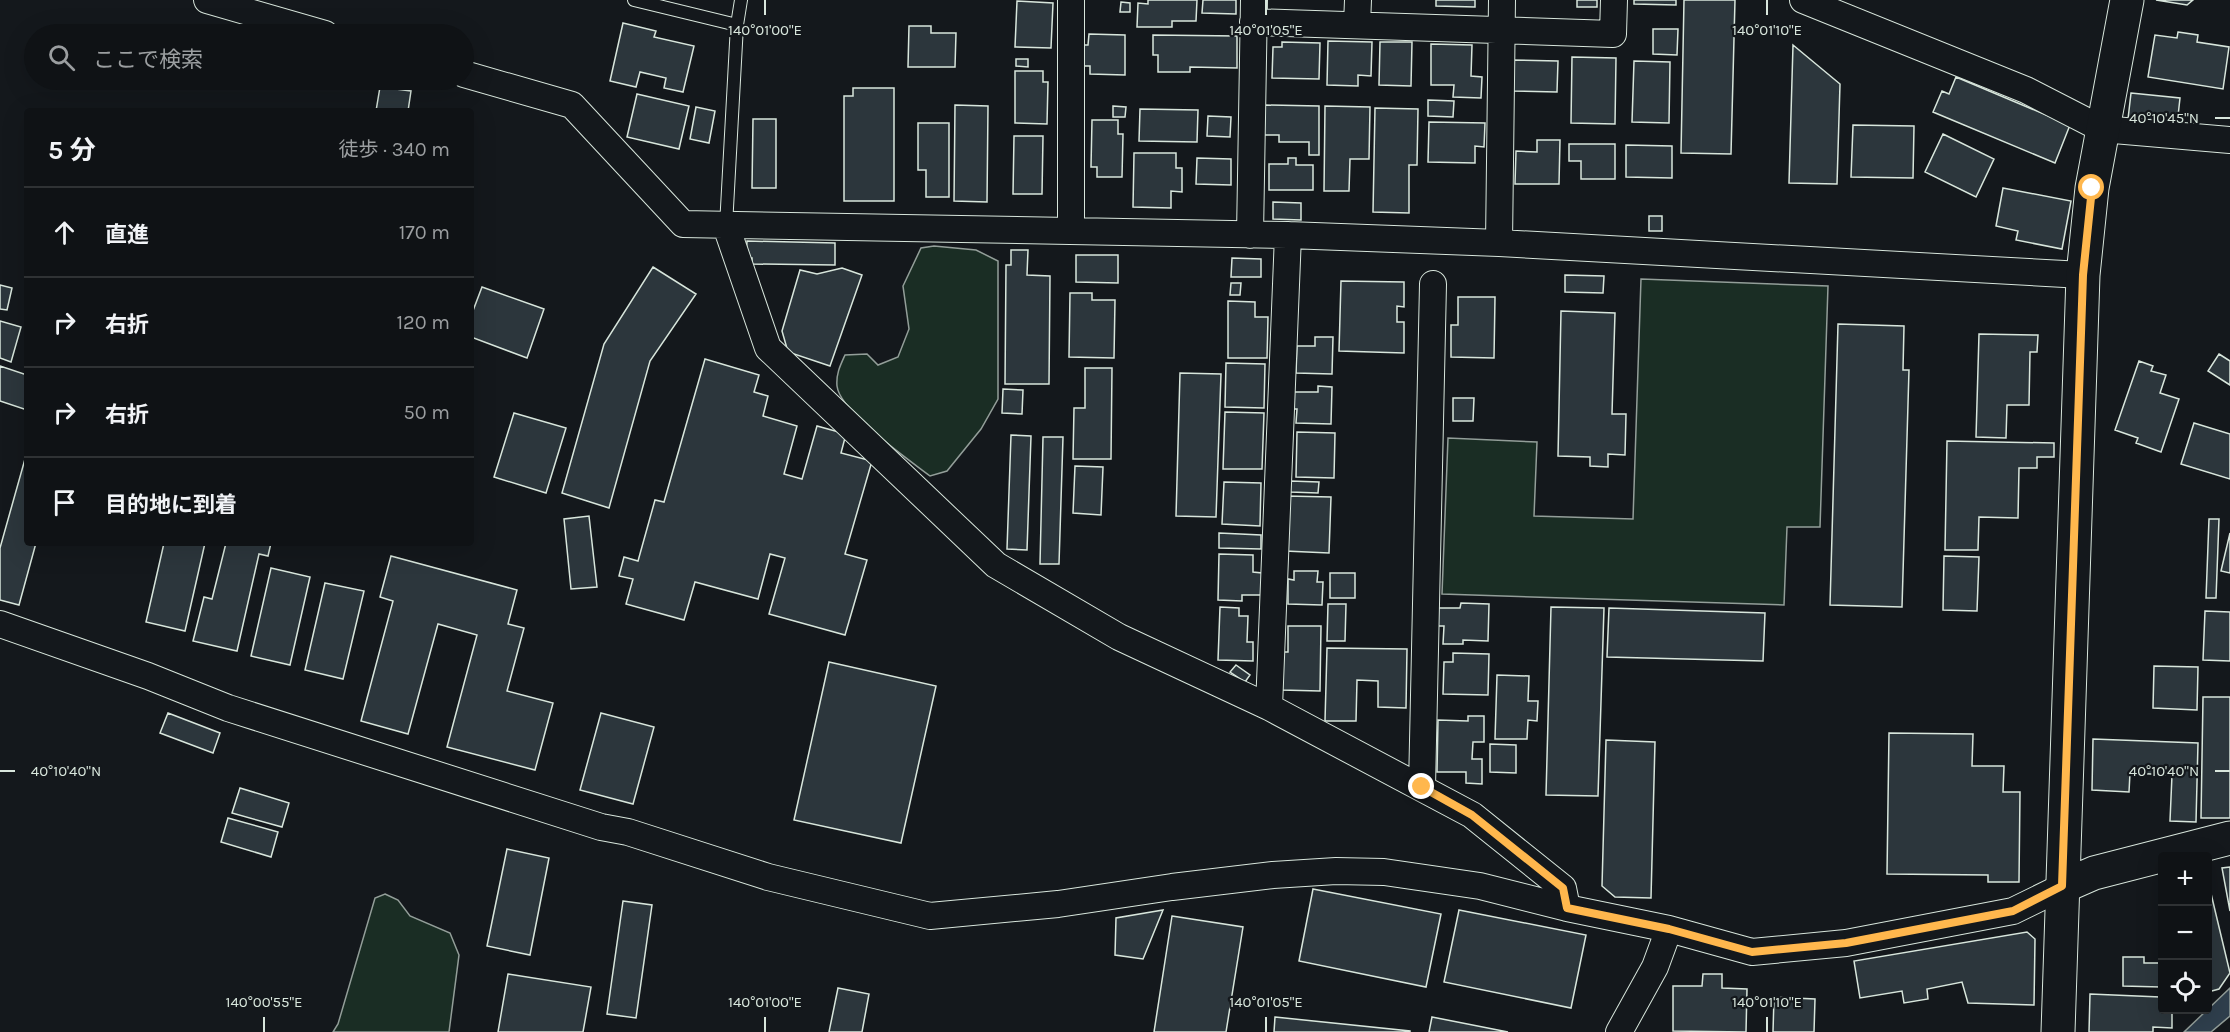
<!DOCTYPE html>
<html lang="ja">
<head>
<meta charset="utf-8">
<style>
	body { margin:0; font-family:Karla,"Noto Sans JP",sans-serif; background:#181b1e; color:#f1f3f6 }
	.controls { position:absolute; right:18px; bottom:18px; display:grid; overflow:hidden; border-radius:6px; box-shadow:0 6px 24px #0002 }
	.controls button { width:54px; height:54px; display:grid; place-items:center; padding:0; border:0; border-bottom:2px solid #2f3234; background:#0f1215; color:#f1f3f6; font:30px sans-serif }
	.stop { position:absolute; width:18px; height:18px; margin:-14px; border:4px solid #ffb74d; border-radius:50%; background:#fff }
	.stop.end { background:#ffb74d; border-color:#fff; box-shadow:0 2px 6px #0008 }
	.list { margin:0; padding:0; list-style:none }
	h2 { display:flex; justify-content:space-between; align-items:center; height:78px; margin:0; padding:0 24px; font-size:26px }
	h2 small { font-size:20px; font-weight:400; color:#9b9ea0 }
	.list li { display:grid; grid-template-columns:39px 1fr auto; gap:18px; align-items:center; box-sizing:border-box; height:90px; padding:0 24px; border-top:2px solid #2f3234 }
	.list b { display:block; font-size:22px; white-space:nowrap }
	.list em { font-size:20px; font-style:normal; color:#9b9ea0 }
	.icon { flex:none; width:33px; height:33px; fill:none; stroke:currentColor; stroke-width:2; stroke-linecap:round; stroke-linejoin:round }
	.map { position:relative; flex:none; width:2230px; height:1032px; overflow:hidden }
	.search { position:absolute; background:#0f1215; box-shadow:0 6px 24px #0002; left:24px; top:24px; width:450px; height:66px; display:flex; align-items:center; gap:15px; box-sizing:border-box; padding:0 21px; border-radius:33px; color:#9b9ea0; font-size:22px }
	.panel { position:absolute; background:#0f1215; box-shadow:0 6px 24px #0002; left:24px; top:108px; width:450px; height:438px; border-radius:6px }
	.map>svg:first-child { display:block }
	.green { fill:#1a2d24; stroke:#939e99; stroke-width:1.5 }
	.water { fill:#2f3f4d; stroke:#939e99; stroke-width:1.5 }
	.building { fill:#2c363c; stroke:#d8e6dc; stroke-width:1.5 }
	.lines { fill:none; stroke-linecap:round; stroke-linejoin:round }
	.lane-casing { stroke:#d8e6dc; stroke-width:14 }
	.street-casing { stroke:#d8e6dc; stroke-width:28 }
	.secondary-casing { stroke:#d8e6dc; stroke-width:35 }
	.lane { stroke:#14181c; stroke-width:12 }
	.street { stroke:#14181c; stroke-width:26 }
	.secondary { stroke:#14181c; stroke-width:33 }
	.route { stroke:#ffb74d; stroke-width:8 }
	.ticks { fill:none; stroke:#d8e6dc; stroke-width:2 }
	.ticks-label { font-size:15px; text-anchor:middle; fill:#d8e6dc; stroke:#14181c; stroke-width:4.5; stroke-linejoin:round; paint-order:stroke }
</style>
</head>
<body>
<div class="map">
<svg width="2230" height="1032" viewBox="0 0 2230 1032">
	<rect width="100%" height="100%" fill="#14181c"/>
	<!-- green -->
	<path class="green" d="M934 246 976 250 998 261V399L981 429 947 471 930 476C908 459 840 412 837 386 836 374 840 366 845 355L867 354 878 365 898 357 909 329 903 286 921 248Z
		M1641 279 1828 286 1820 527H1787L1784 605 1442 594 1448 438 1537 442 1534 516 1633 519Z
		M385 894 398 900 410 916 450 933 459 955 449 1032H333L338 1024 375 898Z"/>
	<!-- water -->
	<path class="water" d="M2230 988V1016L2211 1032H2184Z"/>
	<!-- building -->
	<path class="building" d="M1148 0H1197L1196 21H1172V27H1137L1138 3 1148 4Z
		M1203 0H1236V14L1202 13Z
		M1436 0H1475V7L1436 6Z
		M1577 0H1597V7H1577Z
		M1634 0H1676V5L1634 4Z
		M1684 0H1735L1731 154 1681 153Z
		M2156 0H2193L2187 5Z
		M1017 1 1053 3 1051 48 1015 47Z
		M1121 2 1130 3V12H1120Z
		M623 23 656 31 654 37 694 46 683 92 664 88 666 78 640 72 636 87 610 81Z
		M909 26H931V33H956L955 67H908Z
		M1653 29H1678L1677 55 1653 54Z
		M2178 32 2198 35 2197 42 2229 47 2223 89 2148 77 2155 35 2177 38Z
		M1089 34 1125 35V75L1090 74V66H1083L1084 45H1088Z
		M1153 35 1237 36V68L1190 67V72H1158V55H1153Z
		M1328 41 1372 42 1371 76 1358 75V86L1327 85Z
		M1282 42 1320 43 1319 79 1272 78 1273 47H1282Z
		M1380 42H1412L1411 86 1379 85Z
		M1431 44 1472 45 1471 76 1482 77 1481 98 1453 97 1454 85H1431Z
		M1793 45 1840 84 1837 184 1789 183Z
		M1572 57 1616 58 1615 124 1571 123Z
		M1016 59H1028V67L1016 66Z
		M1512 60 1558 61 1557 92 1512 91Z
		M1634 61 1670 62 1669 123 1632 122Z
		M1015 71H1043V82H1048L1047 124 1015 123Z
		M1956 77 2070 125 2055 163 1933 112 1942 91 1949 94Z
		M380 87 411 91 408 111H376Z
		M853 88H894V201H844V96H853Z
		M2131 93 2180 98 2177 125 2128 119Z
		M637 94 689 106 679 149 627 137Z
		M1428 100 1454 101 1453 117 1428 116Z
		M955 105 988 106 987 202 954 201Z
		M1265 105 1319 106V155H1309V142H1279V135H1264Z
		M1113 106 1126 107 1125 117H1113Z
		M1325 106 1370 107 1369 159H1350L1349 191H1324Z
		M696 107 715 111 709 143 690 139Z
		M1375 108 1418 109 1417 165H1409V213L1373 212Z
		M1140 109 1198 110 1197 142 1139 141Z
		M1208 116 1231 117 1230 137 1207 136Z
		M753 119H776V188H752Z
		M1092 120H1118V134H1123L1122 177H1097V167H1091Z
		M1429 122 1485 123 1484 147 1475 146V163L1428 162Z
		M918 123H949V197H926V170H918Z
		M1853 125 1914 126 1913 178 1851 177Z
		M1943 134 1994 159 1976 197 1925 172Z
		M1014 136H1043L1042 194H1013Z
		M1537 140H1560L1559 184H1515L1516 151 1537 152Z
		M1569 144H1615V179H1581V161H1569Z
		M1626 145 1672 146V178L1626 177Z
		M1134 153H1176V168H1182V192L1171 191V208L1133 207Z
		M1197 158 1231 159V185L1196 184Z
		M1288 158H1296V165H1313V190H1269V164H1288Z
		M2003 188 2071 201 2062 249 2016 240 2018 231 1996 226Z
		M1273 202 1301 203V220L1273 219Z
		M1649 216H1662V231H1649Z
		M747 241 835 243V265L752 264V258H746Z
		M1011 250H1028L1027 275 1050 276 1049 384H1005L1006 265H1011Z
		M1076 255H1118V283L1076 282Z
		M1232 258 1261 259V277H1231Z
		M653 267 696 294 650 361 609 508 562 493 604 344Z
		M842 268 862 275 830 366 788 352 782 331 800 270 817 274Z
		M1565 275 1604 276 1603 293 1565 292Z
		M1341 281 1404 282V307L1397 306V322H1404V353L1339 351Z
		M1231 283H1241L1240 295H1230Z
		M0 285 12 288 7 310 0 309Z
		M482 287 544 309 527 358 471 337V316Z
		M1070 293H1092V300H1115L1114 358 1069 357Z
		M1458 297H1495L1494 358 1451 357V325H1458Z
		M1228 301 1255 302V317H1268L1267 358H1228Z
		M1561 311 1615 313 1612 414H1626L1625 455 1608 454V467L1590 466V457L1558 456Z
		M0 321 21 327 11 362 0 358Z
		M1838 324 1904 326 1903 370H1909L1902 607 1830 605Z
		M1979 334 2038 335 2037 352H2030L2029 405H2007L2006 438 1976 437Z
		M1315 337H1333L1332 374 1296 373 1297 346H1315Z
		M2219 354 2230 361V385L2208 371Z
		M705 359 759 375 754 392 768 396 763 416 797 426 784 474 802 479 817 426 846 434 841 453 872 461 845 554 867 560 845 635 769 614 785 558 770 554 758 599 695 582 684 620 626 604 633 579 619 576 624 557 638 561 655 500 664 502Z
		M2139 361 2153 366 2151 371 2166 375 2160 393 2179 399 2161 452 2136 443 2138 438 2115 430Z
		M1226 363 1265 364 1264 408 1225 407Z
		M0 366 27 375V410L0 401Z
		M1085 368H1112L1111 459H1073L1074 408H1085Z
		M1180 373 1221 374 1216 517 1176 516Z
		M1318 386 1332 387 1331 424 1296 423 1297 409H1291V392H1318Z
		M1003 389 1023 390 1022 414 1002 413Z
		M1453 398H1474L1473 421H1453Z
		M1225 412 1264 413 1262 469H1223Z
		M514 413 566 428 546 493 494 477Z
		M2194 423 2230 434V479L2181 464Z
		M1297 432 1335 433 1334 478 1296 477Z
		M1011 435 1031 436 1027 550 1007 549Z
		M1043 437H1063L1059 564H1040Z
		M1947 441 2054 443V457H2037V468H2019L2018 518 1979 517 1978 550H1945Z
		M25 459H27V543H36L19 605 0 600V548Z
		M1075 466 1103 467 1101 515 1073 513Z
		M1290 481 1319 482 1318 493 1290 492Z
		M1224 482 1261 483 1260 526 1222 524Z
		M1286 496 1331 497 1329 553 1285 551Z
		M589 516 597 587 571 589 564 519Z
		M2209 519H2219L2216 598H2206Z
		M1219 533 1261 535V549L1219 548Z
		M2230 533V573L2221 571Z
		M164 543H205L185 631 146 622Z
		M226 543H271L268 556 259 554 237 651 193 641 204 597 212 599Z
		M1219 554 1253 555V572L1262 573 1261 595H1242V601L1218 600Z
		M391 556 517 590 508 624 524 628 507 691 553 703 535 770 447 747 477 635 438 624 408 734 361 721 393 601 380 597Z
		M1944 556 1979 557 1977 611 1943 610Z
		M271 568 310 577 290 665 251 656Z
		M1294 571H1318L1317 582H1323L1322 605 1288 604V579L1294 580Z
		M1330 573H1355V598H1330Z
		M325 583 364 591 343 679 305 670Z
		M1461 603 1489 604 1488 641 1463 640V644H1443L1444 626H1438V608H1460Z
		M1328 604H1346L1345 641H1327Z
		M1220 607 1239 608V616H1248L1247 642H1253V661L1218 660Z
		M1551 607 1604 608 1598 796 1546 795Z
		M1609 608 1765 613 1763 661 1607 657Z
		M2205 611 2230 612V661L2203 660Z
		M1288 626H1321L1320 691 1281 690V652H1288Z
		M1327 648 1407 649 1406 708 1378 707V681L1357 680 1356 721H1325Z
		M1453 653 1489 654 1488 695 1443 694 1444 662H1453Z
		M829 662 936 686 901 843 794 820Z
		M1236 665 1250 675 1245 682 1230 672Z
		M2154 666 2198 667 2197 710 2153 708Z
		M1497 675 1529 676 1528 701H1538L1537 721 1528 720 1527 739H1495Z
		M2203 697H2230V818H2201Z
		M168 713 220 733 213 753 160 733Z
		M601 713 654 727 633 804 580 790Z
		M1468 716H1484V742H1473L1472 759H1482V784L1466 783V772H1437L1438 720 1468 721Z
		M1889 733 1973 734 1972 766H2004L2003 792H2020L2019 882H1988V875L1887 874Z
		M2093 739 2198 743 2196 822 2170 821 2172 775 2130 773 2129 792 2092 790Z
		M1606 740 1655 742 1651 898 1615 897 1602 886Z
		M1490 744 1516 745V773L1490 772Z
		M240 788 289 803 282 827 232 813Z
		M228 818 278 832 271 857 221 842Z
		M507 849 549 858 530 955 487 946Z
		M2230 867V911L2222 868Z
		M2208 881 2230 973 2219 989 2208 992Z
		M1313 889 1441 914 1426 987 1299 961Z
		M623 901 652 905 636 1018 607 1014Z
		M1163 910 1143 959 1115 955 1116 918Z
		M1459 910 1586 935 1571 1008 1444 982Z
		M1172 916 1243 927 1226 1032H1154Z
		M2027 932 2035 939 2034 1005 1968 1003 1962 982 1927 989 1928 999 1904 1003 1902 991 1860 998 1854 961Z
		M2123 957H2144V963H2161V987L2123 986Z
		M508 974 591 987 583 1032H498Z
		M1703 974H1722V988L1747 989 1746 1032 1673 1031V986H1702Z
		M838 988 869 994 862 1032H829Z
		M2090 994 2160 997 2162 1010H2172V1028L2153 1027V1032H2089Z
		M1774 997 1815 999 1814 1032H1773Z
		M1275 1017 1410 1031V1032H1274Z
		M1432 1017 1508 1032H1429Z"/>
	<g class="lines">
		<defs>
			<path id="lane" d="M634 0 737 25
				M726 226 737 25 741 0"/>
			<path id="street" d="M207 0 325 34
				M1803 0 2026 90 2102 129 2230 140
				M1253 22 1613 34 1614 0
				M1357 25 1358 0
				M464 74 572 105 683 224 1288 235 1499 243 2083 275
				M726 226 768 348 996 565 1119 637 1269 707 1472 815 1563 888 1567 908
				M1071 231V0
				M1250 235 1254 0
				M1499 243 1502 0
				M0 624 148 676 228 708 601 827 628 832 768 877 930 916 1058 904 1172 887 1273 875 1336 871 1384 872 1480 886 1567 908 1669 929 1752 952 1846 943 2013 911 2062 887
				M1269 707 1288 235
				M1422 787 1433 284
				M1619 1032 1655 967 1669 929"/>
			<path id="secondary" d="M2062 887 2094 873 2230 838
				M2058 1032 2083 275 2092 188 2127 0"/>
		</defs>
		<!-- lane casing -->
		<use href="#lane" class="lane-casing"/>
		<!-- street casing -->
		<use href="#street" class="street-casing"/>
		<!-- secondary casing -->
		<use href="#secondary" class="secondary-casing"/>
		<!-- lane -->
		<use href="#lane" class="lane"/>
		<!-- street -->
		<use href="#street" class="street"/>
		<!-- secondary -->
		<use href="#secondary" class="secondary"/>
	</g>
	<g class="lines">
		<!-- route -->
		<path class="route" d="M1422 787 1472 815 1563 888 1567 908 1669 929 1752 952 1846 943 2013 911 2062 886 2083 275 2092 188"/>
	</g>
	<!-- ticks -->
	<path class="ticks" d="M765 0V15M1266 0V15M1767 0V15M2215 118H2230M0 771H15M2215 771H2230M264 1017V1032M765 1017V1032M1266 1017V1032M1767 1017V1032"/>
	<g class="ticks-label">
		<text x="765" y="35">140°01'00"E</text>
		<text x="1266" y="35">140°01'05"E</text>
		<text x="1767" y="35">140°01'10"E</text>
		<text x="2164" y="123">40°10'45"N</text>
		<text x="66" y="776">40°10'40"N</text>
		<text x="2164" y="776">40°10'40"N</text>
		<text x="264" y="1007">140°00'55"E</text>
		<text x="765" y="1007">140°01'00"E</text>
		<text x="1266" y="1007">140°01'05"E</text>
		<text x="1767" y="1007">140°01'10"E</text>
	</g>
</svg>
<div class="controls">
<button>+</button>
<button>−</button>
<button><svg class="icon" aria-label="locate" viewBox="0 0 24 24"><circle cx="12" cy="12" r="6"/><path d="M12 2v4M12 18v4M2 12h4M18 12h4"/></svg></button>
</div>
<div class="stop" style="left:2092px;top:188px"></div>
<div class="stop end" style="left:1422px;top:787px"></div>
<div class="search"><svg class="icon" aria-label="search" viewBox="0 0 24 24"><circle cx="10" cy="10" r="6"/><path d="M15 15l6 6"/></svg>ここで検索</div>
<section class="panel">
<h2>5 分<small>徒歩 · 340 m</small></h2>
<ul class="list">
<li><svg class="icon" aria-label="ahead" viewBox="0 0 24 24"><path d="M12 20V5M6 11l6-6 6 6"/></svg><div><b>直進</b></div><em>170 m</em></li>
<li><svg class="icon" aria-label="right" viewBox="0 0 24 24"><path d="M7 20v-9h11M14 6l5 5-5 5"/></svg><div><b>右折</b></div><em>120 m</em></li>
<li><svg class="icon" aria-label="right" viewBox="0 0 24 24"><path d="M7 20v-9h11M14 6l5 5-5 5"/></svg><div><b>右折</b></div><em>50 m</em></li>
<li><svg class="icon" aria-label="arrive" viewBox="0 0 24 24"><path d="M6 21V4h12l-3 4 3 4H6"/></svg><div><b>目的地に到着</b></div></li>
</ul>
</section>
</div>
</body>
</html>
